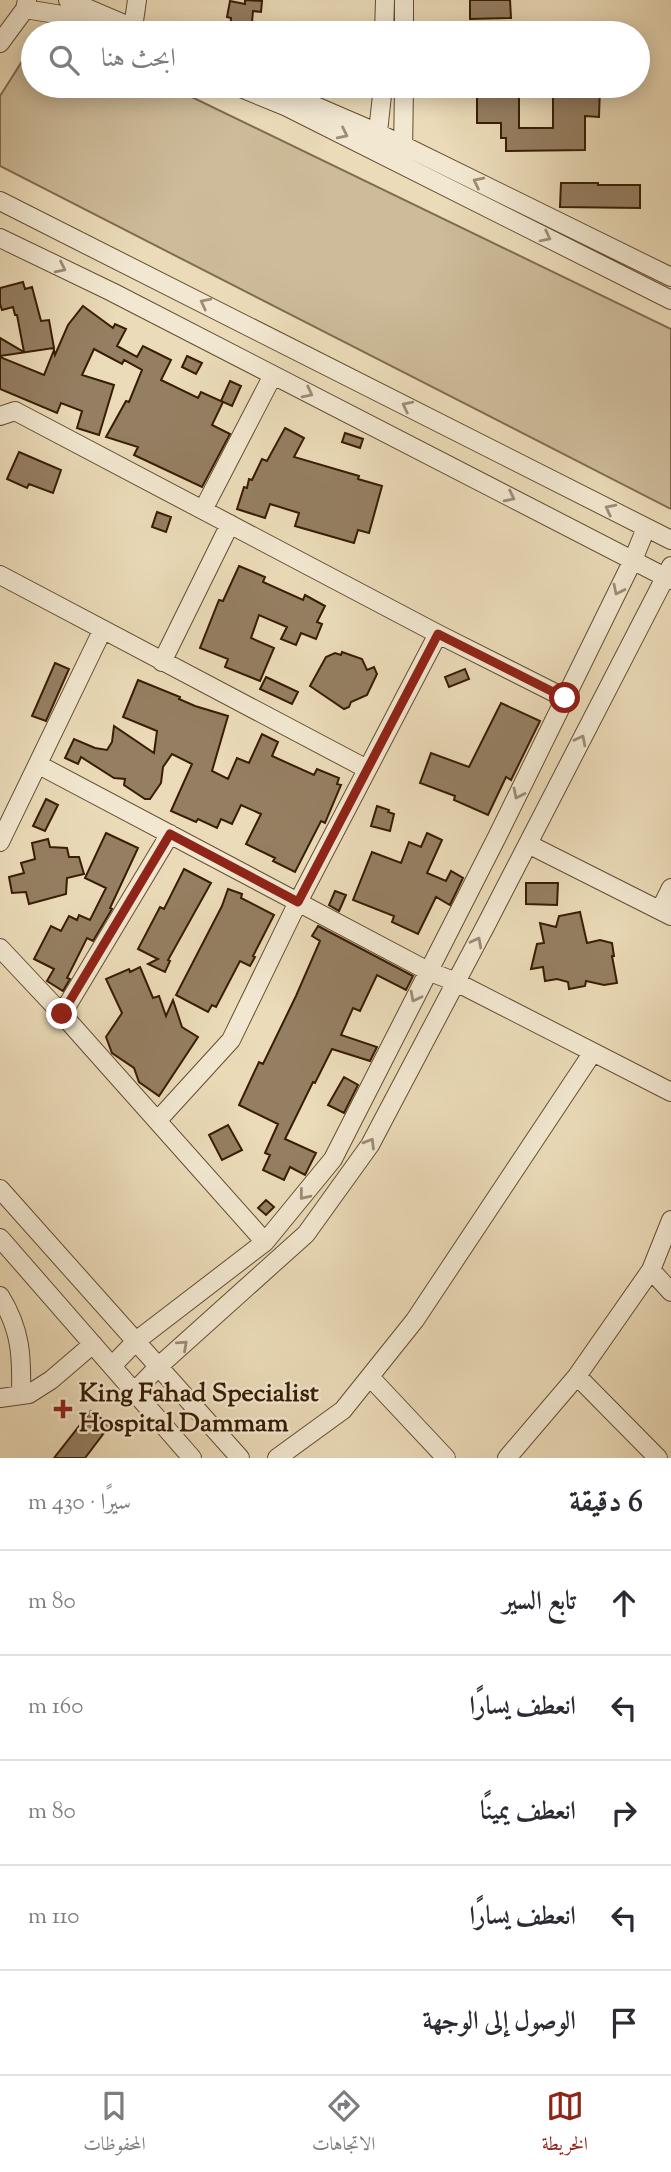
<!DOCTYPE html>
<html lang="ar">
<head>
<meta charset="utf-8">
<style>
	body { margin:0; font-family:"Sorts Mill Goudy",Amiri,serif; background:#f7f7f7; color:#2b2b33; direction:rtl }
	.stop { position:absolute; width:21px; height:21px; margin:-16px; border:5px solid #8f2418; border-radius:50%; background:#fff }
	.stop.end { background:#8f2418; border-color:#fff; box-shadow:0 2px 7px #0008 }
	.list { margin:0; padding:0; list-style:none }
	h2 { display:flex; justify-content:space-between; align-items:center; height:91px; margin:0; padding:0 28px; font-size:30px }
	h2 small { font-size:23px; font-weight:400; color:#7c7c81 }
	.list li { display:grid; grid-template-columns:46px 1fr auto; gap:21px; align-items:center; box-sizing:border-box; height:105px; padding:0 28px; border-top:2px solid #e1e1e2 }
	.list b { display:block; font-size:26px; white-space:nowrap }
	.list em { font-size:23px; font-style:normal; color:#7c7c81 }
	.icon { flex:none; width:38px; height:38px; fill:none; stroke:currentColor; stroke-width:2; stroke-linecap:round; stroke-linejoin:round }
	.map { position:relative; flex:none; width:671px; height:1458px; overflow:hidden; direction:ltr }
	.search { position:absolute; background:#fff; box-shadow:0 4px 18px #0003; left:21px; right:21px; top:21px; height:77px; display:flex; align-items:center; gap:18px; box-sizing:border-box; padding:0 24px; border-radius:38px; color:#7c7c81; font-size:26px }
	.sheet { height:616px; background:#fff }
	nav { display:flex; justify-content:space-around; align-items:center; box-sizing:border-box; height:98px; border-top:2px solid #e1e1e2; background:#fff; font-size:19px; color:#7c7c81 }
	nav a { display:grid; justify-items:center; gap:4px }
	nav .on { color:#8f2418 }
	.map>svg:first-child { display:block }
	.green { fill:#cdbb99; stroke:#826c4e; stroke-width:2 }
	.building { fill:#957f62; stroke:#381c04; stroke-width:2 }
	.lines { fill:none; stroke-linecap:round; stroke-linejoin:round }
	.minor-casing { stroke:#654c31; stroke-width:20 }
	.minor { stroke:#f2e8d1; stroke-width:18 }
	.oneway { stroke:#9e8c75 }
	.route { stroke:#8f2418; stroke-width:9 }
	.poi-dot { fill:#8f2418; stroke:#f2e8d1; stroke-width:2.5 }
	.labels { text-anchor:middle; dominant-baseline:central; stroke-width:5; stroke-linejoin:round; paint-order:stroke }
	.poi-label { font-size:26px; font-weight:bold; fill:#381c04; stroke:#f2e8d1; text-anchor:start }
</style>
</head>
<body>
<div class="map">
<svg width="671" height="1458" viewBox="0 0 671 1458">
	<rect width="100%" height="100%" fill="#ebdbb8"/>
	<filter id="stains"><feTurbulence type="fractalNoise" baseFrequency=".00286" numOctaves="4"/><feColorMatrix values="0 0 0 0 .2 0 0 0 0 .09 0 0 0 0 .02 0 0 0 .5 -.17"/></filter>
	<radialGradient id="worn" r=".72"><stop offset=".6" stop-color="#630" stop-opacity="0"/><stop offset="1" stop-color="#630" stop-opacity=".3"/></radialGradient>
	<!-- green -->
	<path class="green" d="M33 44V86H169L671 329V509L0 166V96Z"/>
	<!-- building -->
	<path class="building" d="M245 0 262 1 261 12 253 11 251 33H230L231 18 227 17 230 1 245 4Z
		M470 0H510L511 18 470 19Z
		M477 86H519V128H553V86H600L599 117 585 116V150L506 151V138H501V123H477Z
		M561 183H598V185H640V208L560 207Z
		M23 282 25 289 32 287 41 321 49 320 54 348 0 356V338L24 352 17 315H15L13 307 2 310 0 304V288Z
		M83 306 113 328 115 324 126 329 117 346 137 357 143 346 171 360 161 380 198 398 201 392 223 402 212 425 230 434 202 487 134 455 138 447 106 437 126 401 129 402 142 370 124 360 122 364 94 349 82 375 114 385 99 435 77 428 82 411 61 403 57 413 0 389V357L44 375 54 350 55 355 68 325Z
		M187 356 202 363 196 374 182 367Z
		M230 381 241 386 232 406 221 401Z
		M285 428 304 438 294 457 359 476 358 479 382 486 369 533 358 530 354 543 295 526 299 513 270 504 265 518 237 509 244 487 247 488 249 479 252 480 262 459 267 461Z
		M345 433 363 439 360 448 342 442Z
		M19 452 61 470 53 493 29 484 27 488 7 479Z
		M157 512 171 517 166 532 152 527Z
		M239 566 265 577 263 582 303 600 305 595 325 606 317 622 322 624 316 639 301 633 296 645 281 639 287 627 259 615 251 638 274 648 260 681 225 667 228 659 200 648 219 600 223 601Z
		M342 652 362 659 367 670 374 667 377 674 367 695 351 702 349 707 344 709 310 686 326 657 335 653 341 655Z
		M55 663 69 669 46 721 32 716Z
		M465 669 469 679 449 687 445 677Z
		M266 677 298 692 292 704 260 689Z
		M138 680 180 697 179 699 195 706 228 716 212 771 228 779 237 758 249 763 262 734 278 742 272 756 314 775 317 769 339 778 337 784 341 785 325 823 321 821 295 872 273 861 275 858 246 844 261 814 241 805 232 824 221 819 217 828 198 819 196 822 171 811 192 764 172 754 163 767 161 783 150 799H145L124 785 125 779 114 778 81 757 78 764 65 758 74 739 95 748 107 750 112 742 114 726 154 753 157 731 123 717Z
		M501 703 540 721 511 780 506 777 488 815 454 800 455 796 420 783 431 753 469 767Z
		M46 799 58 805 45 831 33 826Z
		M377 806 389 810 388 812 394 814 390 831 371 826Z
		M106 833 138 848 110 908 112 909 93 941 87 938 67 978 70 979 63 991 47 981 54 969 34 959 51 926 61 931 69 916 77 920 79 915 90 920 106 888 85 878Z
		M427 833 442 840 427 873 446 881 451 871 463 878 450 905 436 897 418 934 392 922 394 916 353 900 372 852 401 863 409 842 421 847Z
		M48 839 50 847 67 848 69 857H79L84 874 67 878 66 894 29 904 26 892 12 893 9 877 24 873 21 863 35 859 32 843Z
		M184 869 211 883 168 960 170 961 165 972 148 964 158 959 138 949 160 907 164 909Z
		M526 883H558L557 905 526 904Z
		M228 889 242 894 241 898 274 915 253 956 255 957 250 966 240 961 216 1007 212 1005 208 1012 176 995 222 906Z
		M335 891 346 895 339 911 329 905Z
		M580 912 587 943 600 940 612 943 614 956H612L617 983 604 985 586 981 585 986 569 989 568 982 557 979 545 981 543 967 531 969 537 944 544 943 540 923 556 927 559 916Z
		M318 926 413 976 406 990 377 975 360 1011 353 1008 341 1035 377 1047 370 1061 332 1049 315 1083 313 1082 285 1139 316 1153 305 1175 290 1167 284 1180 263 1170 270 1155 265 1153 278 1124 239 1105 259 1062 263 1064 296 996 320 941 312 936Z
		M140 967 153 998 159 996 166 1016 173 1000 182 1027 198 1037 159 1096 139 1082 134 1068 112 1053 106 1037 122 1013 106 979 129 969 130 972Z
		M344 1077 358 1085 344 1113 328 1105Z
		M228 1125 242 1150 222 1160 209 1135Z
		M266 1200 274 1207 266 1215 258 1208Z
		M91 1411 110 1425 85 1458H54Z"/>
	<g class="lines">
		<defs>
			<path id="minor" d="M68 0 145 33
				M25 9 68 16 109 33
				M133 28 137 0
				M384 33 385 0
				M404 33V0
				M0 43 25 9 27 0
				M236 86 287 107 671 300
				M276 89 378 133 671 277
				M377 141 383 86
				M403 153 404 86
				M0 201 671 540
				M0 238 112 292 671 580
				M0 416 15 411 438 634 565 698
				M203 510 273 375
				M0 575 367 769
				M162 662 230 524
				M39 765 428 971 456 982 671 1092
				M0 842 102 631
				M528 844 671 916
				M660 910 671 888
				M0 948 62 1014 265 1242
				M62 1014 170 834
				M158 1120 231 1040 298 902 438 634
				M0 1189 240 1458
				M0 1238 192 1458
				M651 1270 671 1292
				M0 1296C21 1330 22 1356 21 1395
				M112 1366 136 1341 265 1242 333 1159 497 837 633 560 646 528
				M577 1376 658 1458
				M370 1377 446 1458
				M134 1392 159 1366 306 1234 370 1145 486 925 671 566
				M0 1398 29 1394 51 1380 93 1344
				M277 1458 343 1410 415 1320 593 1052
				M507 1458 577 1376 651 1270 671 1220"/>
		</defs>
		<!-- minor casing -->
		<use href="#minor" class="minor-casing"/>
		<!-- minor -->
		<use href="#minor" class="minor"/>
	</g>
	<!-- one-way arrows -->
	<defs><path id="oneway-chevron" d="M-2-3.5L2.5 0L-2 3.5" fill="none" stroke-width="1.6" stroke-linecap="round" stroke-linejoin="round" transform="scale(1.75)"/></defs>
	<g class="oneway">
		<use href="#oneway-chevron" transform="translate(343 134) rotate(26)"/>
		<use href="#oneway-chevron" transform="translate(478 182) rotate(-154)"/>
		<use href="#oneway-chevron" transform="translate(546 237) rotate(27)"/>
		<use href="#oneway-chevron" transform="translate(61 268) rotate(26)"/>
		<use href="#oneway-chevron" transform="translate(205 303) rotate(-153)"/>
		<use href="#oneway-chevron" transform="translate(308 393) rotate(27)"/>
		<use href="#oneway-chevron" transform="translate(407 406) rotate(-153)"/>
		<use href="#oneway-chevron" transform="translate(510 497) rotate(27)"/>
		<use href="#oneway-chevron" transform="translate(610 509) rotate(-153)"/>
		<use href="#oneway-chevron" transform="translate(618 590) rotate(116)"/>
		<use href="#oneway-chevron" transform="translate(581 740) rotate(-63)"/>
		<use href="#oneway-chevron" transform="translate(518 794) rotate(116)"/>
		<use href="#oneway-chevron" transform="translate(477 942) rotate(-62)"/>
		<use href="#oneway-chevron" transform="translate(415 997) rotate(117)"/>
		<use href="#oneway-chevron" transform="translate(370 1143) rotate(-59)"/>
		<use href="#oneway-chevron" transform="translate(304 1195) rotate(129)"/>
		<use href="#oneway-chevron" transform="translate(183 1345) rotate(-42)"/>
	</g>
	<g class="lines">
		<!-- route -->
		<path class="route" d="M62 1014 170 834 298 902 438 634 565 698"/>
	</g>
	<!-- markers -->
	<path class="poi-dot" d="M59.5 1398.5h7v7h7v7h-7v7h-7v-7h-7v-7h7z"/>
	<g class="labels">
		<!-- poi labels -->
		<g class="poi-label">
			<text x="79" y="1394">King Fahad Specialist<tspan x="79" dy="30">Hospital Dammam</tspan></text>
		</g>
	</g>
	<rect width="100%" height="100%" filter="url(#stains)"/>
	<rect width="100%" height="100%" fill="url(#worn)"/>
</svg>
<div class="stop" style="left:565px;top:698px"></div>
<div class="stop end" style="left:62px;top:1014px"></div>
<div class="search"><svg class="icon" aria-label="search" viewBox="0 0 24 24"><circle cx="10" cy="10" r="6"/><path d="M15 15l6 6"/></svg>ابحث هنا</div>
</div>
<section class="sheet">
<h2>6 دقيقة<small>سيرًا · 430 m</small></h2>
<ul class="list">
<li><svg class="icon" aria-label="ahead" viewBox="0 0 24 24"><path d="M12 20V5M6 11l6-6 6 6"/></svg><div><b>تابع السير</b></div><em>80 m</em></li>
<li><svg class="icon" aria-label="left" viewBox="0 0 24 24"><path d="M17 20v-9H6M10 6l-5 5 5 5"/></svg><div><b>انعطف يسارًا</b></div><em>160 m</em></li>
<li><svg class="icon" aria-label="right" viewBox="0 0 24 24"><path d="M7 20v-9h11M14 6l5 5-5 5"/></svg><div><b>انعطف يمينًا</b></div><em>80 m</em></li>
<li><svg class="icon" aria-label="left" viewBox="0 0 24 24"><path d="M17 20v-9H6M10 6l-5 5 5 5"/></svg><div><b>انعطف يسارًا</b></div><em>110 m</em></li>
<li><svg class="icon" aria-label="arrive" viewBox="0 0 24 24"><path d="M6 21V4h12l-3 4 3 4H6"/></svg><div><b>الوصول إلى الوجهة</b></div></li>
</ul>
</section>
<nav>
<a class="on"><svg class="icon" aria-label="map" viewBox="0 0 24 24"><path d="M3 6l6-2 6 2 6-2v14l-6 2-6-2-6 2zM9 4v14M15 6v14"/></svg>الخريطة</a>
<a><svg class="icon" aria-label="directions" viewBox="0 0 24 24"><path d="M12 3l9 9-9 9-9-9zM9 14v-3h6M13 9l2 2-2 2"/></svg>الاتجاهات</a>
<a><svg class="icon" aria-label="saved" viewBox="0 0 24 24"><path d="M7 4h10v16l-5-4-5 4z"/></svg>المحفوظات</a>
</nav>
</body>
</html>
